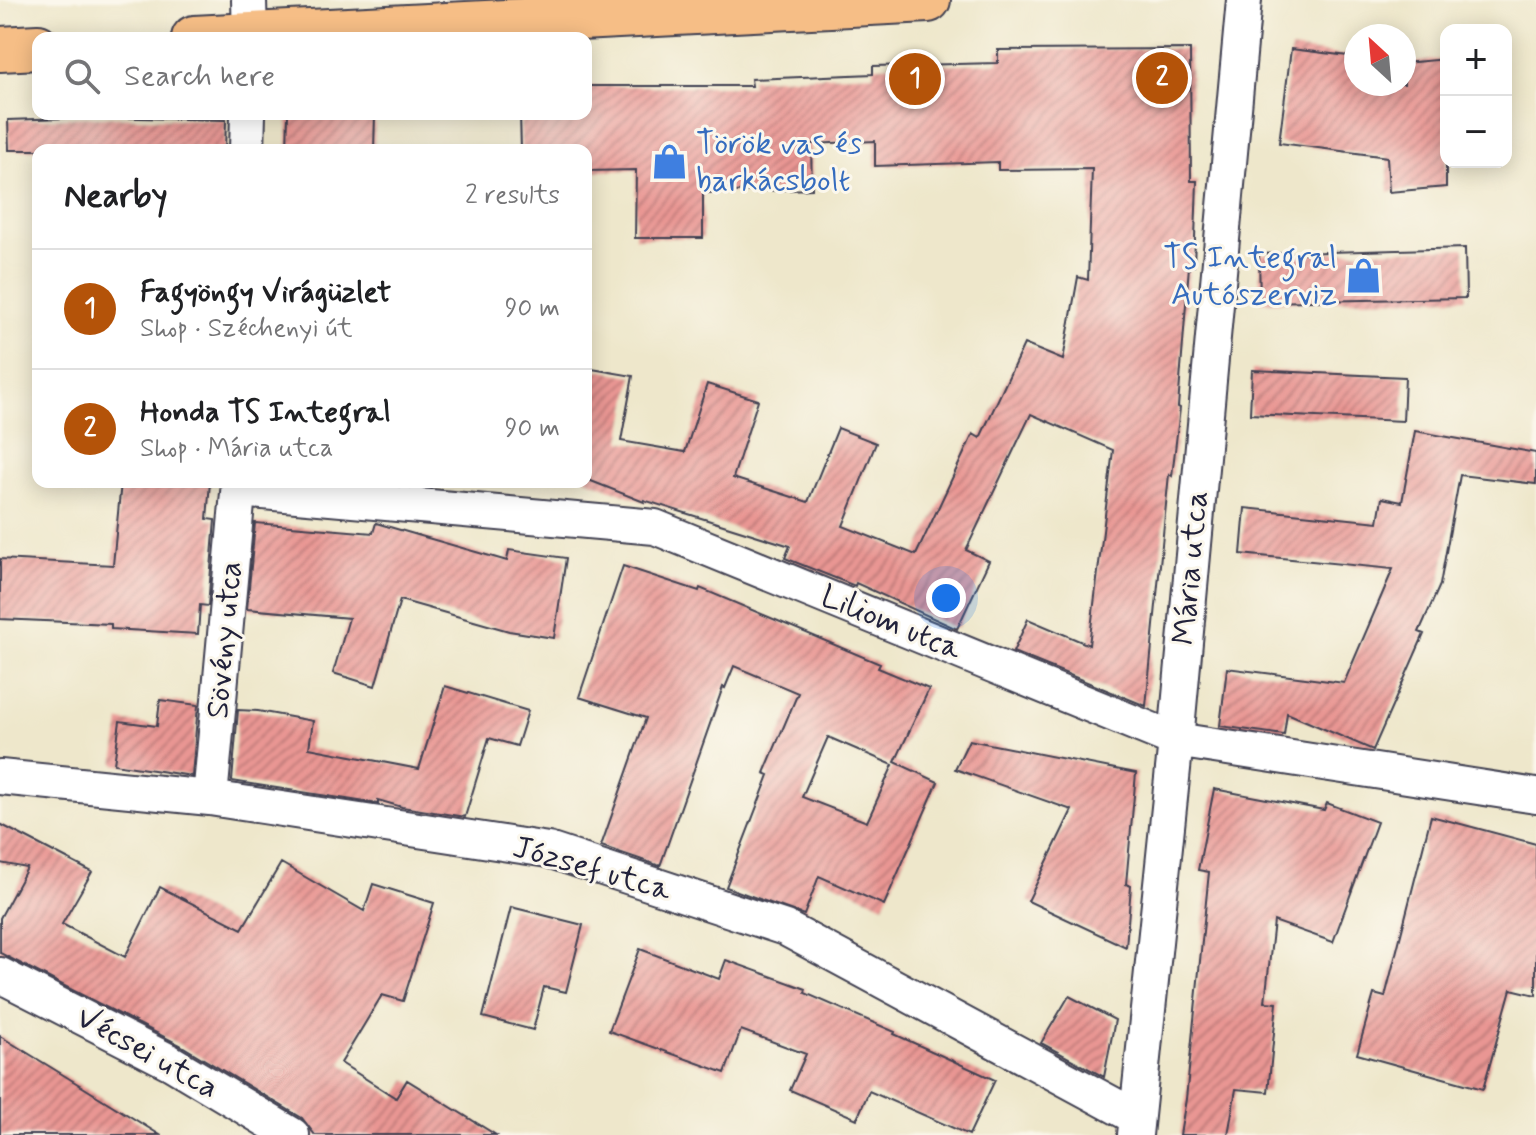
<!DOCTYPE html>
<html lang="en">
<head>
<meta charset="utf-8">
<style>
	body { margin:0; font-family:Mynerve,sans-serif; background:#f6f6f6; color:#202124 }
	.controls { position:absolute; right:24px; top:24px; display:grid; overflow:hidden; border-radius:16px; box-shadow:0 4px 20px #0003 }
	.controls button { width:72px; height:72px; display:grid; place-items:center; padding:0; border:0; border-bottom:2px solid #e0e0e0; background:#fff; color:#202124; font:40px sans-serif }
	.compass { position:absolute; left:1344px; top:24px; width:72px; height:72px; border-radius:50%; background:#fff; box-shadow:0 4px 20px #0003; rotate:334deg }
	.you { position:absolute; left:946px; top:598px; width:28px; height:28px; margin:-20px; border:6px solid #fff; border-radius:50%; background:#1a73e8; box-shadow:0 0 0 12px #1a73e833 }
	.badge { display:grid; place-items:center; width:52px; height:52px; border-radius:50%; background:#b45309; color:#fff; font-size:26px; font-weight:700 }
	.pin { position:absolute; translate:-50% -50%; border:4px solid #fff; box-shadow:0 2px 8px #0006 }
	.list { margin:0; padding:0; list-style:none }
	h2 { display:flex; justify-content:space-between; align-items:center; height:104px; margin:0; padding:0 32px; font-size:34px }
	h2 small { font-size:26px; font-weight:400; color:#757577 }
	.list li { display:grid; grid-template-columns:52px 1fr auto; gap:24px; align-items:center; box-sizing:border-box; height:120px; padding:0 32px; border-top:2px solid #e0e0e0 }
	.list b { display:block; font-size:30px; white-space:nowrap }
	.list p { margin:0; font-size:26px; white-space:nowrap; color:#757577 }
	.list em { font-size:26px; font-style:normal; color:#757577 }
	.icon { flex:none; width:44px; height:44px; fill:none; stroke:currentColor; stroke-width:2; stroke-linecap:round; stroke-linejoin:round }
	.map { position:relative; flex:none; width:1536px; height:1135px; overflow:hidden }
	.search { position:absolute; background:#fff; box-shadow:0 4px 20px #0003; left:32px; top:32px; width:560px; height:88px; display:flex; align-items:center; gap:20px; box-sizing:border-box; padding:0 28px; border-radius:16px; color:#757577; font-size:30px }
	.panel { position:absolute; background:#fff; box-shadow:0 4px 20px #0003; left:32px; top:144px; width:560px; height:344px; border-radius:16px }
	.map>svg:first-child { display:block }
	.building { fill:url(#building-hatch); fill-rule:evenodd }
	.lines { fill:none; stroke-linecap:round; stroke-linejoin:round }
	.minor-casing { stroke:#414051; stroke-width:38 }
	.primary-casing { stroke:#414051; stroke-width:48 }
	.minor { stroke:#fff; stroke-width:34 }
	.primary { stroke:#f6be86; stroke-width:44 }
	.labels { text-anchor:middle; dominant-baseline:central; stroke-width:6; stroke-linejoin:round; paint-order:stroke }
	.shop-label { font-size:32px; fill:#366cbe; stroke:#fbf7ec; text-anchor:start }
	.street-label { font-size:32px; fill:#22223b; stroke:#fbf7ec }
</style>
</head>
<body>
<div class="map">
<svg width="1536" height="1135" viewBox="0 0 1536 1135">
	<defs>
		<pattern id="building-hatch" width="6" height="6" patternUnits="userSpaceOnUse" patternTransform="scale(2)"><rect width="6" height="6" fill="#e99693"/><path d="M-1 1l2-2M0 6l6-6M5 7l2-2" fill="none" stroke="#bc7a79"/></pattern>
	</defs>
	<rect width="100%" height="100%" fill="#fbf7ec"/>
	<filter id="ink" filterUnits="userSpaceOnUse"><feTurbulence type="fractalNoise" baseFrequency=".0125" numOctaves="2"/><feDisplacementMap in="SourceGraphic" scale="16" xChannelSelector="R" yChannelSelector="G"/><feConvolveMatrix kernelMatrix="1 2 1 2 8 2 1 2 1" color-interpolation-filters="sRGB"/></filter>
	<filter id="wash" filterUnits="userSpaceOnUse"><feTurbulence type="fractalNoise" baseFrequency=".006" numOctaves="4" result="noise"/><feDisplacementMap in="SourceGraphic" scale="32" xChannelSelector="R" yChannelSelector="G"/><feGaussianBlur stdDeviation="1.8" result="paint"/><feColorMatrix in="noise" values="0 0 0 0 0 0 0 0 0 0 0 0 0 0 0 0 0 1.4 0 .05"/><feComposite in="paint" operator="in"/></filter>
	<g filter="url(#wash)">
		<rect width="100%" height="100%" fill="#eee7cb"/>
		<g id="blocks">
			<!-- building -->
			<path class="building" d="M1190 49 1191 181H1197L1194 266H1189L1178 407 1180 408 1172 476 1169 474 1146 706 1013 652 1028 619 1089 645 1113 450 1031 414 966 550 989 561 957 629 856 583 855 586 785 558 790 546 644 500V502L586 479V368L633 376 621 441 685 452 707 384 758 400 733 478 808 502 838 428 876 443 843 526 916 555 973 434 980 438 1024 344 1063 360 1078 277 1088 280 1092 169 998 170V162L875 166V141L811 144 812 189 703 193V238H635L636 170 586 171V150H521L520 114H586V86H752L751 79 873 74V66L998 63V50Z
				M1291 49 1356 57V84H1404V63L1446 59V187L1389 192 1387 157 1279 143Z
				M288 114H375L374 150H287Z
				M96 117 226 120 225 150H9L8 120Z
				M1465 248 1466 298 1260 302 1259 254Z
				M1252 370 1405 377 1403 421 1250 414Z
				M1415 431 1536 453V484L1460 475 1440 585 1419 632 1424 634 1373 750 1287 713 1284 735 1220 726 1227 668 1344 683 1393 569 1241 554 1245 508 1378 522 1382 498 1402 502Z
				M121 482H210L207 519 215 520 208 606 200 605 198 634 111 629V624L0 619V559L113 565Z
				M255 523 373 533 376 523 507 561 509 550 566 558 554 638 509 631 400 600 375 686 333 673 349 618 247 609Z
				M623 566 699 591 700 588 880 664 878 668 929 689 895 762 938 782 884 905 819 876 804 915 726 887 769 775 764 773 798 693 734 666 725 688 723 687 660 866 601 846 646 718 579 697ZM828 737 893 765 867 822 802 797Z
				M445 686 528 711 517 746 489 738 465 817 402 807 378 800V804L232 781 238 710 258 711 313 721 309 748 419 769Z
				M160 700 198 705 192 776 114 764 120 721 157 726Z
				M969 740 1136 773 1126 884 1131 886 1126 947 1028 901 1072 810 955 769Z
				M1214 789 1324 810 1327 803 1377 822 1333 942 1274 921 1265 1002 1277 1003 1268 1092 1236 1089 1228 1135H1180L1186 1099 1209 872 1198 870Z
				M1431 816 1536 844V995L1511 989 1483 1089 1357 1054 1374 994 1385 997Z
				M0 824 92 872 62 924 125 957 160 887 242 929 281 863 364 911 373 884 434 903 403 1001 382 995 341 1063 396 1098 407 1080 496 1135H315L302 1118 180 1045 0 953V918L27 868 0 863Z
				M511 907 583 925 566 992 544 987 533 1030 483 1017Z
				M640 949 719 979 726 960 806 989 805 993 895 1032 894 1034 995 1080 969 1135 869 1091 857 1119 790 1090 806 1054 741 1030 725 1073 609 1031Z
				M1069 996 1115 1020 1104 1077 1041 1043Z
				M0 1036 65 1076 160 1135H0Z"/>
		</g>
	</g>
	<g filter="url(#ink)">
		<use href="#blocks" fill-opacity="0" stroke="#414051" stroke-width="2"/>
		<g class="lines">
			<defs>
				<path id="minor" d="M249 0 250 38
					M247 150 248 114
					M239 490 655 527 1176 740 1536 796
					M0 777 210 798 548 850 785 928 1136 1117
					M210 798 239 482
					M0 975 170 1062 292 1135
					M1135 1135 1176 740 1244 0"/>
				<path id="primary" d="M194 38 928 0
					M0 49 38 47"/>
			</defs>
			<!-- minor casing -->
			<use href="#minor" class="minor-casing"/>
			<!-- primary casing -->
			<use href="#primary" class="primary-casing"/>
			<!-- minor -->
			<use href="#minor" class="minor"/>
			<!-- primary -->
			<use href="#primary" class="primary"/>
		</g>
	</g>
	<!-- icons -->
	<defs>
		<symbol id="shop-bare" viewBox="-9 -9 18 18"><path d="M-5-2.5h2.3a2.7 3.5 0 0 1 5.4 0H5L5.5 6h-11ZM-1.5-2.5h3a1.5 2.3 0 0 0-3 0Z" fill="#3f7fe0" stroke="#fbf7ec" stroke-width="2.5" paint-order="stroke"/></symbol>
	</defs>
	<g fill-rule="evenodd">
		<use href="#shop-bare" x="644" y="136" width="51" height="51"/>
		<use href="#shop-bare" x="1338" y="250" width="51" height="51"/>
	</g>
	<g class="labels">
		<!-- shop labels -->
		<g class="shop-label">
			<text x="696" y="144">Török vas és<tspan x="696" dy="37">barkácsbolt</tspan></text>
			<text x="1337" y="258" text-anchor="end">TS Integral<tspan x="1337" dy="37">Autószerviz</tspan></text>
		</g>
		<!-- street labels -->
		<g class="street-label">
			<text transform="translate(1191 568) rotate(-85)">Mária utca</text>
			<text transform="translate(891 623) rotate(22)">Liliom utca</text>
			<text transform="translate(225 640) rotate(-85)">Sövény utca</text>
			<text transform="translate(592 869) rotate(16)">József utca</text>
			<text transform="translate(147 1053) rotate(29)">Vécsei utca</text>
		</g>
	</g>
</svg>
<div class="controls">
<button>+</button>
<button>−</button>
</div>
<svg class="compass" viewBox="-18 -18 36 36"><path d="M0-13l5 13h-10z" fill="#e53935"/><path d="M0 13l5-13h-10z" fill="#757577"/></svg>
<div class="you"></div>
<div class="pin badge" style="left:915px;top:79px">1</div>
<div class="pin badge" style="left:1162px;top:78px">2</div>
<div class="search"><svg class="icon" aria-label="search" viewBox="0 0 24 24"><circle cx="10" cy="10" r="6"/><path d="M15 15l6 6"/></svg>Search here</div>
<section class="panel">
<h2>Nearby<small>2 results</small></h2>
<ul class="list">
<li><span class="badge">1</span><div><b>Fagyöngy Virágüzlet</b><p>Shop · Széchenyi út</p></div><em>90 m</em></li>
<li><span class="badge">2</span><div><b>Honda TS Integral</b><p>Shop · Mária utca</p></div><em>90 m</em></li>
</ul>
</section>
</div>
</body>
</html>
